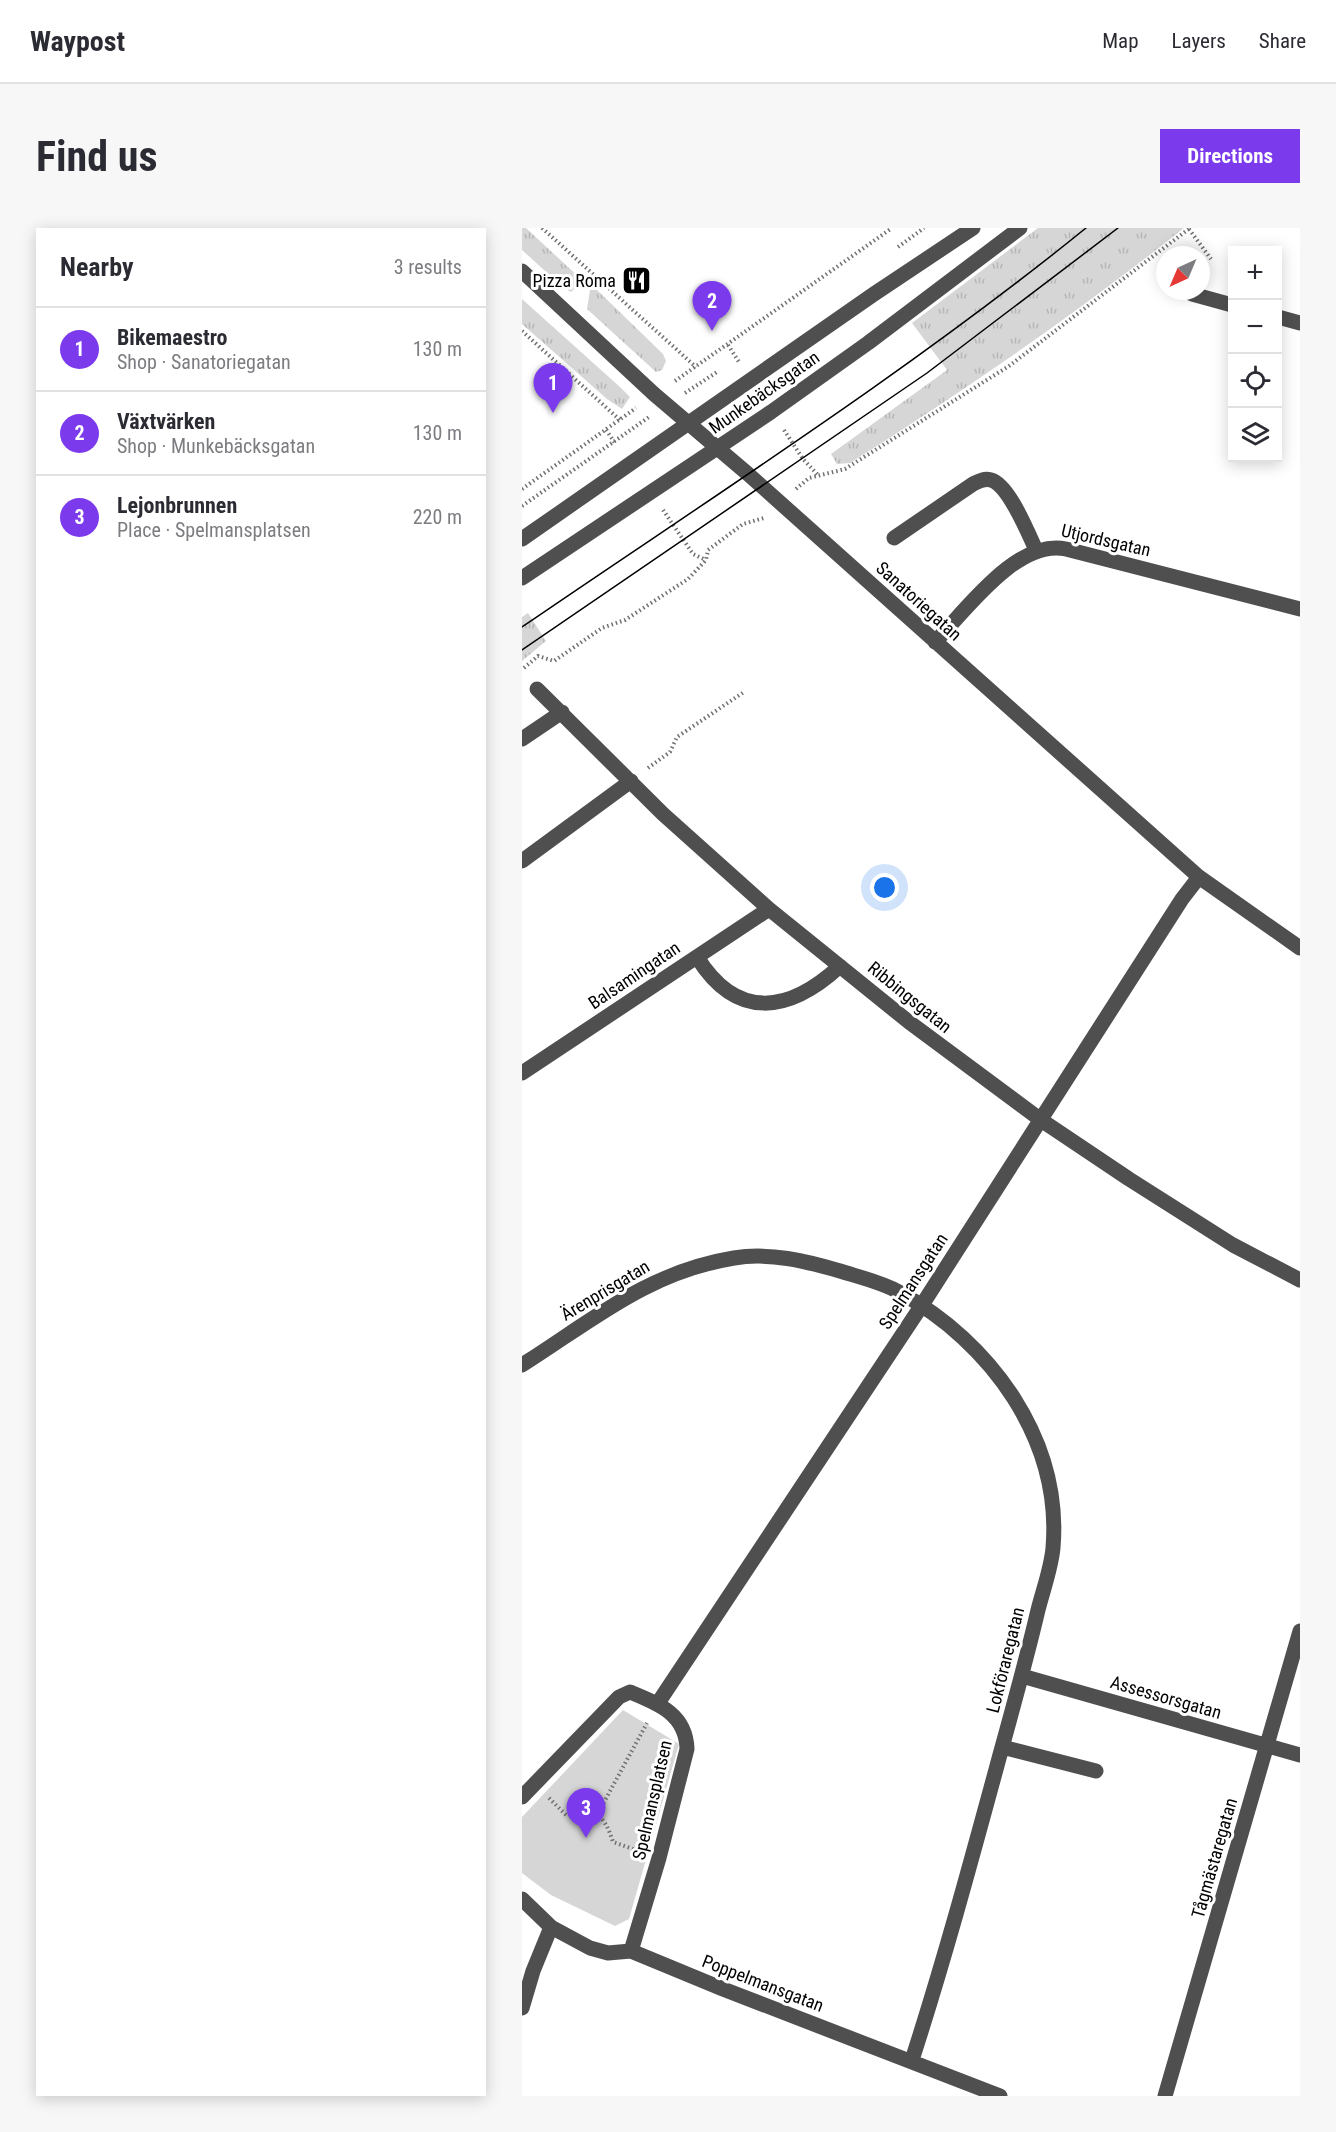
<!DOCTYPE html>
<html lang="en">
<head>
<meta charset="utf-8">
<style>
	body { margin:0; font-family:"Roboto Condensed",sans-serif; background:#f7f7f7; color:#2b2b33 }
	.controls { position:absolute; right:18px; top:18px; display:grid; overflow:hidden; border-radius:0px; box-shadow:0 3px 15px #0003 }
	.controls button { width:54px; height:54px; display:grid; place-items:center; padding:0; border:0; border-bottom:2px solid #e1e1e2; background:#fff; color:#2b2b33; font:30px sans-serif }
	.compass { position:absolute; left:634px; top:18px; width:54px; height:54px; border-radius:50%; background:#fff; box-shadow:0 3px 15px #0003; rotate:224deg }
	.you { position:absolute; left:363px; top:660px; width:21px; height:21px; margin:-15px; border:4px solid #fff; border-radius:50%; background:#1a73e8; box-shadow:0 0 0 9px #1a73e833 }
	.badge { display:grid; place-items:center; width:39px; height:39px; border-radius:50%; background:#7c3aed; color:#fff; font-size:20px; font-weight:700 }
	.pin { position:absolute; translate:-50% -50px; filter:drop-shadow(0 2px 3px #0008) }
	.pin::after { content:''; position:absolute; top:32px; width:21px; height:18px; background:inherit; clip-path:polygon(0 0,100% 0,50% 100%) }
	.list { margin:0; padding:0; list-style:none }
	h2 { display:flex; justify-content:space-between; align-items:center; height:78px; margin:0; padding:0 24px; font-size:26px }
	h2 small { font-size:20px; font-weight:400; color:#7c7c81 }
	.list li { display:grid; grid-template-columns:39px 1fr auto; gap:18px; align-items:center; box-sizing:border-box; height:84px; padding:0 24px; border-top:2px solid #e1e1e2 }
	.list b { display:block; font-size:22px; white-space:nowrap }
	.list p { margin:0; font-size:20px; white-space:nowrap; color:#7c7c81 }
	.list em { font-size:20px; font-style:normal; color:#7c7c81 }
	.icon { flex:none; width:33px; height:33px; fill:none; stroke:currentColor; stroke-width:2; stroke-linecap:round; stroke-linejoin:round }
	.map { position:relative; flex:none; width:778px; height:1868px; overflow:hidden; border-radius:0px }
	header { display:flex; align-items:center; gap:36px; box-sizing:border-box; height:84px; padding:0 30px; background:#fff; border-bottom:2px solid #e1e1e2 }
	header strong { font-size:28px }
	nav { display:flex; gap:33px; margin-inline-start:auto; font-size:21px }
	.intro { display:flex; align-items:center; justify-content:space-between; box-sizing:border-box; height:144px; padding:0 36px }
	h1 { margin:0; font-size:42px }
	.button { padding:15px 27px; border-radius:0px; background:#7c3aed; color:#fff; font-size:21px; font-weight:700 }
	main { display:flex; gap:36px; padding:0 36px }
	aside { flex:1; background:#fff; border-radius:0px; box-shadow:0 3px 15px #0003 }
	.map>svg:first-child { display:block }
	.grass { fill:url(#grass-tufts) }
	.green { fill:#d6d6d6 }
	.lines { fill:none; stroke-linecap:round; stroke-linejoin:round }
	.path { stroke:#717171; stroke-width:4; stroke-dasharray:1.5 3; stroke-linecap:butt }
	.minor { stroke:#4f4f4f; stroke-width:15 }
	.tram { stroke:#000; stroke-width:1.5 }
	.labels { text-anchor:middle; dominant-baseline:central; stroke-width:6; stroke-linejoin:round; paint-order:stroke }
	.poi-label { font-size:18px; fill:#000; stroke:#fff; text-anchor:end }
	.street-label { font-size:18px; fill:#000; stroke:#fff }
</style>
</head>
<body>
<header>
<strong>Waypost</strong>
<nav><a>Map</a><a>Layers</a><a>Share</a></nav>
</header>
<div class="intro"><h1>Find us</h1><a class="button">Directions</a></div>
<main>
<aside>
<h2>Nearby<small>3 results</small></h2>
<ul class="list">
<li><span class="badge">1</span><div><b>Bikemaestro</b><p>Shop · Sanatoriegatan</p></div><em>130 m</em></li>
<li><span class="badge">2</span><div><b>Växtvärken</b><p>Shop · Munkebäcksgatan</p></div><em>130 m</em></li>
<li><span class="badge">3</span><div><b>Lejonbrunnen</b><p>Place · Spelmansplatsen</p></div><em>220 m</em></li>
</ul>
</aside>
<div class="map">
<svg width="778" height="1868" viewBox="0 0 778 1868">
	<defs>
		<pattern id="grass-tufts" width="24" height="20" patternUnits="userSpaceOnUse" patternTransform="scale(1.5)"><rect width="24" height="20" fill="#d6d6d6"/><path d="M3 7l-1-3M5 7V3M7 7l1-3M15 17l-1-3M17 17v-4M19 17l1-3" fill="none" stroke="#b6b6b6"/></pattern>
	</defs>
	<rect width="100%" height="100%" fill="#fff"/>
	<!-- grass -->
	<path class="grass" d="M0 0H4L61 53 49 64 43 61 0 22Z
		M516 0H662C554 86 445 161 328 235L315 236 309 226 425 142 390 95Z
		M68 62H75L141 126 144 133 140 142 134 144 65 81Z
		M0 71 98 159 108 169 100 181 85 171 0 96Z
		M6 385 24 413 0 433V389Z"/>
	<!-- green -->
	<path class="green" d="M101 1482 157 1516 107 1691 93 1698 29 1667 0 1645V1589Z"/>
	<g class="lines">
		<!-- path -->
		<path class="path" d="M20 0 174 139
			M667 1 689 31
			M376 19 402 0
			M0 103 98 192
			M206 117 217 134
			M153 153 370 0
			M163 165 195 144
			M84 202 93 215
			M262 202 281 231 296 247
			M0 261 114 180
			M274 261 287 250 323 241 487 138 668 0
			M0 278 127 189
			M141 282 171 326 184 332
			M2 440 16 428 32 433 80 400 103 392 166 351 184 332 186 322 221 296 242 290
			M126 540 148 524 155 509 222 464
			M27 1570 45 1588C74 1580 82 1586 91 1614L117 1623
			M75 1587 125 1495"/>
		<!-- minor -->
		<path class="minor" d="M0 43 132 166 226 246 677 649 778 720
			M670 66 710 77
			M756 89 778 95
			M372 310 451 256C457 253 462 250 469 252 487 257 506 305 514 322
			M0 311 352 66 451 0
			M0 350 249 184 346 115 498 0
			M413 414C444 382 496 310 544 321L778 381
			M15 461 141 586 247 681 387 794 519 892 607 951 711 1017 778 1052
			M0 511 40 484
			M0 633 109 553
			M175 729C215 793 267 785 318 738
			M0 845 247 681
			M0 1137C71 1092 126 1044 212 1030 247 1024 284 1033 318 1043 337 1049 359 1054 377 1064 469 1114 540 1212 531 1320 529 1341 521 1362 516 1382 505 1429 492 1476 479 1523 451 1626 423 1730 390 1832
			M500 1448 778 1527
			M136 1475 400 1077 660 671 677 649
			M480 1519 574 1543
			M0 1569 97 1469 108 1464C137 1476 164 1486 165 1521L137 1630 109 1723
			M0 1671 29 1699 68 1720 86 1725 109 1723 201 1761 478 1868
			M0 1780 11 1743 29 1699
			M643 1868 778 1403"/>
		<!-- tram -->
		<path class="tram" d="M0 399C190 269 385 145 564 0
			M0 422 405 145 596 0"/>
	</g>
	<!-- icons -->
	<defs>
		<symbol id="restaurant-square" viewBox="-11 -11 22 22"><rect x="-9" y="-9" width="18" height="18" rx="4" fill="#000" stroke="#fff"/><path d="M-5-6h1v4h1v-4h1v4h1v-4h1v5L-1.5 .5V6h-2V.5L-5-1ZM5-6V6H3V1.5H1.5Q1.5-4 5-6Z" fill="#fff"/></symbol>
	</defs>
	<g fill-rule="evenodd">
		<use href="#restaurant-square" x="98" y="36" width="33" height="33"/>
	</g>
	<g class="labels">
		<!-- poi labels -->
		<g class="poi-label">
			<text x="94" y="52">Pizza Roma</text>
		</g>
		<!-- street labels -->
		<g class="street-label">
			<text transform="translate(242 164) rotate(-35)">Munkebäcksgatan</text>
			<text transform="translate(584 312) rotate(13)">Utjordsgatan</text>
			<text transform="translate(397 373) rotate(42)">Sanatoriegatan</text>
			<text transform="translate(112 747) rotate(-34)">Balsamingatan</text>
			<text transform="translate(388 769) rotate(39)">Ribbingsgatan</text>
			<text transform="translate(391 1053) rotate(-57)">Spelmansgatan</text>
			<text transform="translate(83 1062) rotate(-31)">Ärenprisgatan</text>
			<text transform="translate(483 1432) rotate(-76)">Lokföraregatan</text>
			<text transform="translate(644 1469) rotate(16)">Assessorsgatan</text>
			<text transform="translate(130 1572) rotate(-77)">Spelmansplatsen</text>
			<text transform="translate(692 1630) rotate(-74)">Tågmästaregatan</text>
			<text transform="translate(241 1755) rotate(21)">Poppelmansgatan</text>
		</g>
	</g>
</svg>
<div class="controls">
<button>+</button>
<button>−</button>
<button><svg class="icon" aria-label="locate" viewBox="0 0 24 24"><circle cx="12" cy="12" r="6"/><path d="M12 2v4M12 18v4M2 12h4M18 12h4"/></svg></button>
<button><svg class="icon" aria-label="layers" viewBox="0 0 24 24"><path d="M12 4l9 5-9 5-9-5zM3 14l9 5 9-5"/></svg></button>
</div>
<svg class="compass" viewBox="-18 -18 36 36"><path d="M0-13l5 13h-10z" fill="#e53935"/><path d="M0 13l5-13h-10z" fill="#7c7c81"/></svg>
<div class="you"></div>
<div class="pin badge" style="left:31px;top:185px">1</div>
<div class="pin badge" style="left:190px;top:103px">2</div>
<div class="pin badge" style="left:64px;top:1610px">3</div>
</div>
</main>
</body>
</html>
